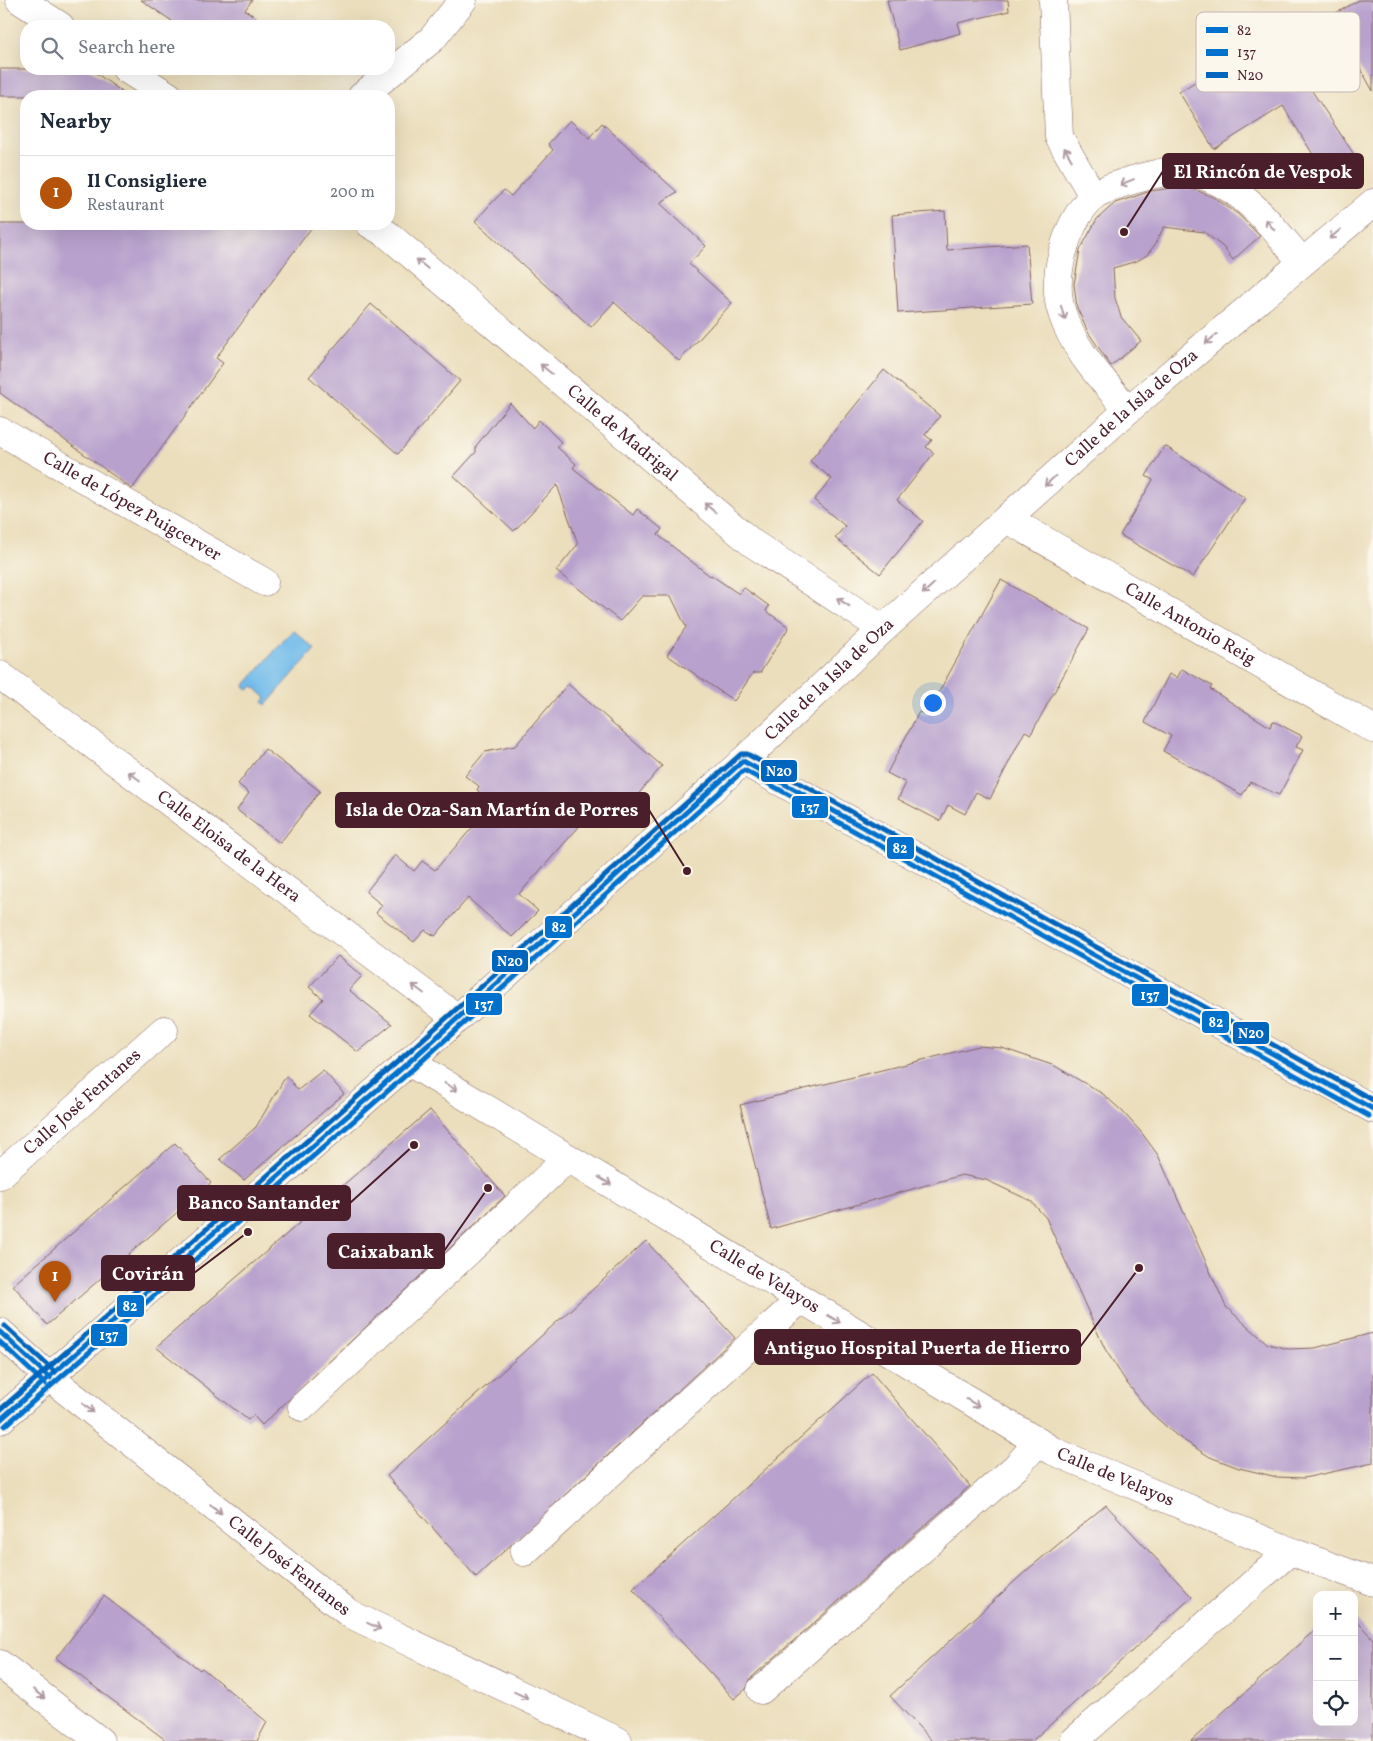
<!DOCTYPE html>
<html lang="en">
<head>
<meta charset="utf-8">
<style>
	body { margin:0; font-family:Vollkorn,serif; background:#f2f2f3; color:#1f2937 }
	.controls { position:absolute; right:15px; bottom:15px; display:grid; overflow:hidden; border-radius:10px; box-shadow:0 5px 20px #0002 }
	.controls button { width:45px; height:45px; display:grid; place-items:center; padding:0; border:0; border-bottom:1px solid #e0e1e3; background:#fff; color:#1f2937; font:25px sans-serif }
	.you { position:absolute; left:932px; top:702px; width:18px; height:18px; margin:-12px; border:4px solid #fff; border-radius:50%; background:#1a73e8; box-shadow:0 0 0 8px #1a73e833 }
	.badge { display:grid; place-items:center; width:32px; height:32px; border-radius:50%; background:#b45309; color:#fff; font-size:16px; font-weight:700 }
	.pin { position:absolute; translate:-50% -41px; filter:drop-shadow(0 1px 2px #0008) }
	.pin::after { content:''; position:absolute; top:26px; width:18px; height:15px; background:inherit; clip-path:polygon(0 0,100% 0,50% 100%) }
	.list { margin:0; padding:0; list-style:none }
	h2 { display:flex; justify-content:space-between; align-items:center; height:65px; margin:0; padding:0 20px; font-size:21px }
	h2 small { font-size:16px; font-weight:400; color:#747a83 }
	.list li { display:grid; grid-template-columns:32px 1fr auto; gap:15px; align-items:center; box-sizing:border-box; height:75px; padding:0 20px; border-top:1px solid #e0e1e3 }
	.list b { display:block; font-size:19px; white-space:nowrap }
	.list p { margin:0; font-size:16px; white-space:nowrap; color:#747a83 }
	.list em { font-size:16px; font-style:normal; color:#747a83 }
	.icon { flex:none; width:28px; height:28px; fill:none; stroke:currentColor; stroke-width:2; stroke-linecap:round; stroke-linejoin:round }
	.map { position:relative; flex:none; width:1373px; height:1741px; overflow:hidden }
	.search { position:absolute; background:#fff; box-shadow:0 5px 20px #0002; left:20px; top:20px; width:375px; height:55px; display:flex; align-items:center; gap:12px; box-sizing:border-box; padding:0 18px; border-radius:20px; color:#747a83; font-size:19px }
	.panel { position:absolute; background:#fff; box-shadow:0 5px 20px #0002; left:20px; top:90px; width:375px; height:140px; border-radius:20px }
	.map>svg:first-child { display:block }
	.water { fill:#71bbea; stroke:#5e6d8a }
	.building { fill:#b8a1cd }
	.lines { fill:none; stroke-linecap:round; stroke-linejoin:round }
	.minor-casing { stroke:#82625e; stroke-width:29 }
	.minor { stroke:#fff; stroke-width:28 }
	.bus-1-casing { stroke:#fbf7ec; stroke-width:9 }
	.bus-2-casing { stroke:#fbf7ec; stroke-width:9 }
	.bus-3-casing { stroke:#fbf7ec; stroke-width:9 }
	.bus-1 { stroke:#0072ce; stroke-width:5 }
	.bus-2 { stroke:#0072ce; stroke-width:5 }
	.bus-3 { stroke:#0065bd; stroke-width:5 }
	.oneway { stroke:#ae9aa0 }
	.labels { text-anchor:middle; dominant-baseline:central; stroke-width:5; stroke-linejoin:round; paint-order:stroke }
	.street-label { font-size:18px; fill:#4a1f2b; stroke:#fbf7ec }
	.key { fill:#fbf7ec; stroke:#c6b6b2; stroke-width:1 }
	.key-label { font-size:14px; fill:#4a1f2b }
	.leader { fill:none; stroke:#4a1f2b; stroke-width:2 }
	.callout-dot { fill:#4a1f2b; stroke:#fbf7ec; stroke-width:2 }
	.callout { fill:#4a1f2b; stroke:#4a1f2b; stroke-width:2 }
	.callout-label { font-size:19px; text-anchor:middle; font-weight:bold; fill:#fff }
	.line-badge { stroke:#fbf7ec; stroke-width:2 }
	.badge-label { font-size:14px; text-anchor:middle; font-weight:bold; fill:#fff }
</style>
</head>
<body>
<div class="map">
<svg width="1373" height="1741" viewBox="0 0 1373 1741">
	<rect width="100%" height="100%" fill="#fbf7ec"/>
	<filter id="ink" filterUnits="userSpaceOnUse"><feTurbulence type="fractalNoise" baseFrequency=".02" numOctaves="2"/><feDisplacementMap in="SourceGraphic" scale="10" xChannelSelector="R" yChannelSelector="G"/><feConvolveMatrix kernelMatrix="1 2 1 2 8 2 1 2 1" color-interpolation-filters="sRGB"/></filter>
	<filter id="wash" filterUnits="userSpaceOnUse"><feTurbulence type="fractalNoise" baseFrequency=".0096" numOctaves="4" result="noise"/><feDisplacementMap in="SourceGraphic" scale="20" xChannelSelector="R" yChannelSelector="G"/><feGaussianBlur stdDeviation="1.12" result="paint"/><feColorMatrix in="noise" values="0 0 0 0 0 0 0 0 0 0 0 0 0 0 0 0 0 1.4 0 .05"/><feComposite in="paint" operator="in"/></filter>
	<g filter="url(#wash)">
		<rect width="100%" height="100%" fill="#ebdebc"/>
		<!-- water -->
		<path class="water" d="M293 630 315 649 266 705 263 702 266 698 253 686 249 690 244 686Z"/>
		<g id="blocks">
			<!-- building -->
			<path class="building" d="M141 0H252L245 10 257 18 252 26H168L172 21Z
				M887 0H1008L1009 11 958 23 961 33 900 50Z
				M1359 0H1373V91L1331 16Z
				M1273 32 1353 153 1325 174 1283 106 1214 149 1179 92Z
				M0 69H90L128 96H0Z
				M570 120 589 138 602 123 677 192 660 203 706 246 689 264 732 303 679 361 614 302 591 327 475 221 504 190 511 196 553 150 548 144Z
				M1178 187 1196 190 1215 198 1238 214 1260 236 1233 260 1223 247 1204 232 1164 227 1154 246 1147 255 1137 261 1113 268 1115 298 1121 317 1141 341 1111 366 1088 332 1077 308 1074 284 1080 250 1097 219 1115 203 1151 191Z
				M945 211 947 250 1027 244 1032 304 898 313 892 215Z
				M0 224H314L216 358 223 363 132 489 0 393Z
				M371 304 460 381 398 454 309 377Z
				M884 370 940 416 925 435 932 440 926 447 934 453 897 500 923 521 880 574 835 538 845 526 814 500 832 479 810 461Z
				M510 403 533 428 539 420 561 442 557 447 576 464 573 468 633 515 637 509 662 529 658 535 710 576 711 575 739 594 743 587 769 606 766 611 789 627 760 673H753L734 701 667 655 686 627 671 596H642L620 621 556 571 578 544 557 485 514 531 454 476 476 452V446Z
				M1165 446 1245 498 1193 577 1120 535 1153 480 1146 476Z
				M1001 580 1089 629 1031 734 1025 731 990 799 976 792 965 814 948 805 940 821 898 799 906 783 887 773 919 712 926 715Z
				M1182 669 1212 686 1210 689 1270 727 1273 721 1302 736 1296 747 1303 750 1279 795 1250 782 1242 795 1163 751 1171 736 1145 722 1169 674 1177 678Z
				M568 684 662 766 619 817 602 801 519 894 538 911 512 937 468 898 435 936 425 930 414 942 376 913 382 905 366 892 395 855 414 871 422 861 435 870 493 804 477 790 479 786 465 776 485 752 515 746Z
				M265 749 320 791 280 843 237 810 249 793 238 784Z
				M338 956 362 976 349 990 392 1024 358 1052 310 1014 323 999 309 987Z
				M979 1046 1002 1048 1055 1066 1103 1094 1122 1111 1141 1132 1158 1155 1226 1307 1268 1344 1288 1349 1315 1348 1373 1333V1463L1304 1478 1277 1477 1239 1468 1210 1457 1177 1436 1150 1412 1127 1383 1105 1349 1046 1218 1031 1201 986 1180 962 1175 771 1229 740 1105Z
				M323 1070 344 1094 332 1104 244 1180 220 1159 256 1127 286 1076 298 1090Z
				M430 1110 505 1196 262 1425 253 1415 248 1420 156 1347Z
				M175 1143 211 1183 47 1325 13 1285Z
				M646 1241 735 1338 476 1577 387 1476Z
				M872 1373 970 1486 751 1678 746 1689 734 1699 633 1589Z
				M1106 1505 1192 1597 1032 1741H932L890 1696 1027 1570Z
				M104 1596 200 1670 202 1668 267 1722 257 1741H167L56 1658Z
				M1354 1618 1373 1639V1741H1191L1317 1628V1722H1354Z"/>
		</g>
	</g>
	<g filter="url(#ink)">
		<use href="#blocks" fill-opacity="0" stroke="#82625e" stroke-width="1"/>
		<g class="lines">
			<defs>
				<g id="minor">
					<path d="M20 0 60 26"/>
					<path d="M1053 0 1059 137 1093 196"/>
					<path d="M126 69 169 96"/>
					<path d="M362 96 432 39 463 0"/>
					<path id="s1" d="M370 224 387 234 752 543 883 629"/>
					<path d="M1128 410C1103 380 1074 351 1062 313 1050 278 1066 224 1092 197 1102 187 1163 170 1178 171 1187 171 1199 174 1207 177 1249 193 1274 229 1302 262"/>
					<path id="s2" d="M0 431 264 582"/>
					<path id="s3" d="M1007 519 1373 729"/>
					<path id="s4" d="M0 675 457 1018"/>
					<path d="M743 761 1373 1109"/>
					<path id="s5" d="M409 1062 1053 1451 1290 1551 1373 1582"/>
					<path id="s6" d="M0 1175 164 1030"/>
					<path id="s7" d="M0 1332 50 1378 350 1614 618 1741"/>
					<path d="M302 1407 568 1158"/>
					<path id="s8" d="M0 1420 409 1062 743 761 883 629 1128 410 1373 203"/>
					<path d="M524 1552 801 1299"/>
					<path d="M0 1664 100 1741"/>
					<path d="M761 1690 1016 1467 1038 1442"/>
					<path d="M1074 1741 1290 1551"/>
				</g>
			</defs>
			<!-- minor casing -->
			<use href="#minor" class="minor-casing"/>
			<!-- minor -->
			<use href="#minor" class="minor"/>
			<defs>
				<path id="bus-1" d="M743 761 1373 1109
					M0 1332 50 1378
					M0 1420 409 1062 743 761"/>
				<path id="bus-2" d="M0 1342 45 1384
					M5 1426 414 1068 744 770 1369 1116"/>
				<path id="bus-3" d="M5 1326 55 1372
					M0 1410 404 1056 741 754H747L1373 1100"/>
			</defs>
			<!-- bus-1 casing -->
			<use href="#bus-1" class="bus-1-casing"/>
			<!-- bus-2 casing -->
			<use href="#bus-2" class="bus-2-casing"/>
			<!-- bus-3 casing -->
			<use href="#bus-3" class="bus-3-casing"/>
			<!-- bus-1 -->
			<use href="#bus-1" class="bus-1"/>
			<!-- bus-2 -->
			<use href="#bus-2" class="bus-2"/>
			<!-- bus-3 -->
			<use href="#bus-3" class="bus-3"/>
		</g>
		<!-- one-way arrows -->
		<defs><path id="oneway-shaft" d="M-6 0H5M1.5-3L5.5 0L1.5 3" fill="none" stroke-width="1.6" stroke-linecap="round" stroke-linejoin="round" transform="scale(1.25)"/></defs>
		<g class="oneway">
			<use href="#oneway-shaft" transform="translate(1068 154) rotate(-120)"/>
			<use href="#oneway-shaft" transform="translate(1127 182) rotate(158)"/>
			<use href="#oneway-shaft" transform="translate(1270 225) rotate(-131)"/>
			<use href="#oneway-shaft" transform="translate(1335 234) rotate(140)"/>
			<use href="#oneway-shaft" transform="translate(422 264) rotate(-140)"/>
			<use href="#oneway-shaft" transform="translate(1063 313) rotate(74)"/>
			<use href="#oneway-shaft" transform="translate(1211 339) rotate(140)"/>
			<use href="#oneway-shaft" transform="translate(546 369) rotate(-140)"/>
			<use href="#oneway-shaft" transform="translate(1050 481) rotate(137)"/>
			<use href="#oneway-shaft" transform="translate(710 508) rotate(-140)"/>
			<use href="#oneway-shaft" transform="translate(928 589) rotate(138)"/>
			<use href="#oneway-shaft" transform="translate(843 602) rotate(-147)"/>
			<use href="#oneway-shaft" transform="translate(134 776) rotate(-143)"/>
			<use href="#oneway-shaft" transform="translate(418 989) rotate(-143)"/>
			<use href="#oneway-shaft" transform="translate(451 1087) rotate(31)"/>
			<use href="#oneway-shaft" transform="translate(605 1181) rotate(31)"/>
			<use href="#oneway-shaft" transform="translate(834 1319) rotate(31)"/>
			<use href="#oneway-shaft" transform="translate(973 1403) rotate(31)"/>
			<use href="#oneway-shaft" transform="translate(88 1408) rotate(38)"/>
			<use href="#oneway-shaft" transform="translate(216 1509) rotate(38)"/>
			<use href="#oneway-shaft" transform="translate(374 1626) rotate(25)"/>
			<use href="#oneway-shaft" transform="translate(39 1694) rotate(38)"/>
			<use href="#oneway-shaft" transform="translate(521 1695) rotate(25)"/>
		</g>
	</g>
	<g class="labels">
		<!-- street labels -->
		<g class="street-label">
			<text stroke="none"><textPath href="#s8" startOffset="1518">Calle de la Isla de Oza</textPath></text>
			<text stroke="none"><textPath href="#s1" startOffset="328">Calle de Madrigal</textPath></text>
			<text stroke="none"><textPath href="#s2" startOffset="152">Calle de López Puigcerver</textPath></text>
			<text stroke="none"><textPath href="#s3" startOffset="211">Calle Antonio Reig</textPath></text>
			<text stroke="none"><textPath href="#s8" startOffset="1112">Calle de la Isla de Oza</textPath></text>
			<text stroke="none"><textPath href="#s4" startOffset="286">Calle Eloisa de la Hera</textPath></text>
			<text stroke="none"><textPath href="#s6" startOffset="110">Calle José Fentanes</textPath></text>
			<text stroke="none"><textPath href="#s5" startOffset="415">Calle de Velayos</textPath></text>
			<text stroke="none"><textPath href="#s5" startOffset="820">Calle de Velayos</textPath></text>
			<text stroke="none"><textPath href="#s7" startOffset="372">Calle José Fentanes</textPath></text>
		</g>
	</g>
	<!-- legend -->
	<rect x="1196" y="12" width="164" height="80" rx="8" class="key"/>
	<rect x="1206" y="27" width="22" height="6" fill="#0072ce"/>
	<rect x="1206" y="49" width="22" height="7" fill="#0072ce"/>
	<rect x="1206" y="72" width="22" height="6" fill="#0065bd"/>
	<g class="key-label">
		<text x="1237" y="35">82</text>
		<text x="1237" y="57">137</text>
		<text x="1237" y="80">N20</text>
	</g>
	<!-- callouts -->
	<path class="leader" d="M1124 232L1163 171M687 871L649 810M414 1145L350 1203M488 1188L444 1251M248 1232L194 1273M1139 1268L1080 1347"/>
	<g class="callout-dot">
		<circle cx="1124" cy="232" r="5"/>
		<circle cx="687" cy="871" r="5"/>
		<circle cx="414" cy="1145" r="5"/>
		<circle cx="488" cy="1188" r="5"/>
		<circle cx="248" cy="1232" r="5"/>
		<circle cx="1139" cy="1268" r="5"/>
	</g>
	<g class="callout">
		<rect x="1163" y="154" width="200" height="34" rx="5"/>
		<rect x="336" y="793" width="313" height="34" rx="5"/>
		<rect x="178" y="1186" width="172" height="34" rx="5"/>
		<rect x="328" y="1234" width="116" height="34" rx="5"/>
		<rect x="102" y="1256" width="92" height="34" rx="5"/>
		<rect x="755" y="1330" width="325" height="34" rx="5"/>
	</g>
	<g class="callout-label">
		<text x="1263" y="178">El Rincón de Vespok</text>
		<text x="492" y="816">Isla de Oza-San Martín de Porres</text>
		<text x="264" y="1209">Banco Santander</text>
		<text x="386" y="1258">Caixabank</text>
		<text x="148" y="1280">Covirán</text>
		<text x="917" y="1354">Antiguo Hospital Puerta de Hierro</text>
	</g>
	<g class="line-badge">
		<rect x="760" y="759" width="38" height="24" rx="5" fill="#0065bd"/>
		<rect x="791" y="795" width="38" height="24" rx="5" fill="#0072ce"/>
		<rect x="886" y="836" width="29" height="24" rx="5" fill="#0072ce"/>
		<rect x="544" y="915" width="29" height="24" rx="5" fill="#0072ce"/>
		<rect x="491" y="949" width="38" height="24" rx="5" fill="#0065bd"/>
		<rect x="1131" y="983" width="38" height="24" rx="5" fill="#0072ce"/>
		<rect x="465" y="992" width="38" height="24" rx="5" fill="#0072ce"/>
		<rect x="1201" y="1010" width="29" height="24" rx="5" fill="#0072ce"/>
		<rect x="1232" y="1021" width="38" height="24" rx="5" fill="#0065bd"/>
		<rect x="116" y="1294" width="29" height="24" rx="5" fill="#0072ce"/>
		<rect x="90" y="1323" width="38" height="24" rx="5" fill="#0072ce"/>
	</g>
	<g class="badge-label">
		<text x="779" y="776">N20</text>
		<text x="810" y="812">137</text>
		<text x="900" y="853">82</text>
		<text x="559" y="932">82</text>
		<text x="510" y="966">N20</text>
		<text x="1150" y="1000">137</text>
		<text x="484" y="1009">137</text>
		<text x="1216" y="1027">82</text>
		<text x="1251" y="1038">N20</text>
		<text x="130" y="1311">82</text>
		<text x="109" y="1340">137</text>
	</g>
</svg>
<div class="controls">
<button>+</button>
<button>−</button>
<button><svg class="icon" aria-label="locate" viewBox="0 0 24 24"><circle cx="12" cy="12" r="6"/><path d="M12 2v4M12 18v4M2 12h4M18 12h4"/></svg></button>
</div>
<div class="you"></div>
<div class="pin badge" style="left:55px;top:1302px">1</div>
<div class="search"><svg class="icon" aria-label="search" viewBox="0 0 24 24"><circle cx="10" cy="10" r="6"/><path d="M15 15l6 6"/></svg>Search here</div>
<section class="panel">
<h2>Nearby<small></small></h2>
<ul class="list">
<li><span class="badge">1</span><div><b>Il Consigliere</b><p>Restaurant</p></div><em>200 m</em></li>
</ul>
</section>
</div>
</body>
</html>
